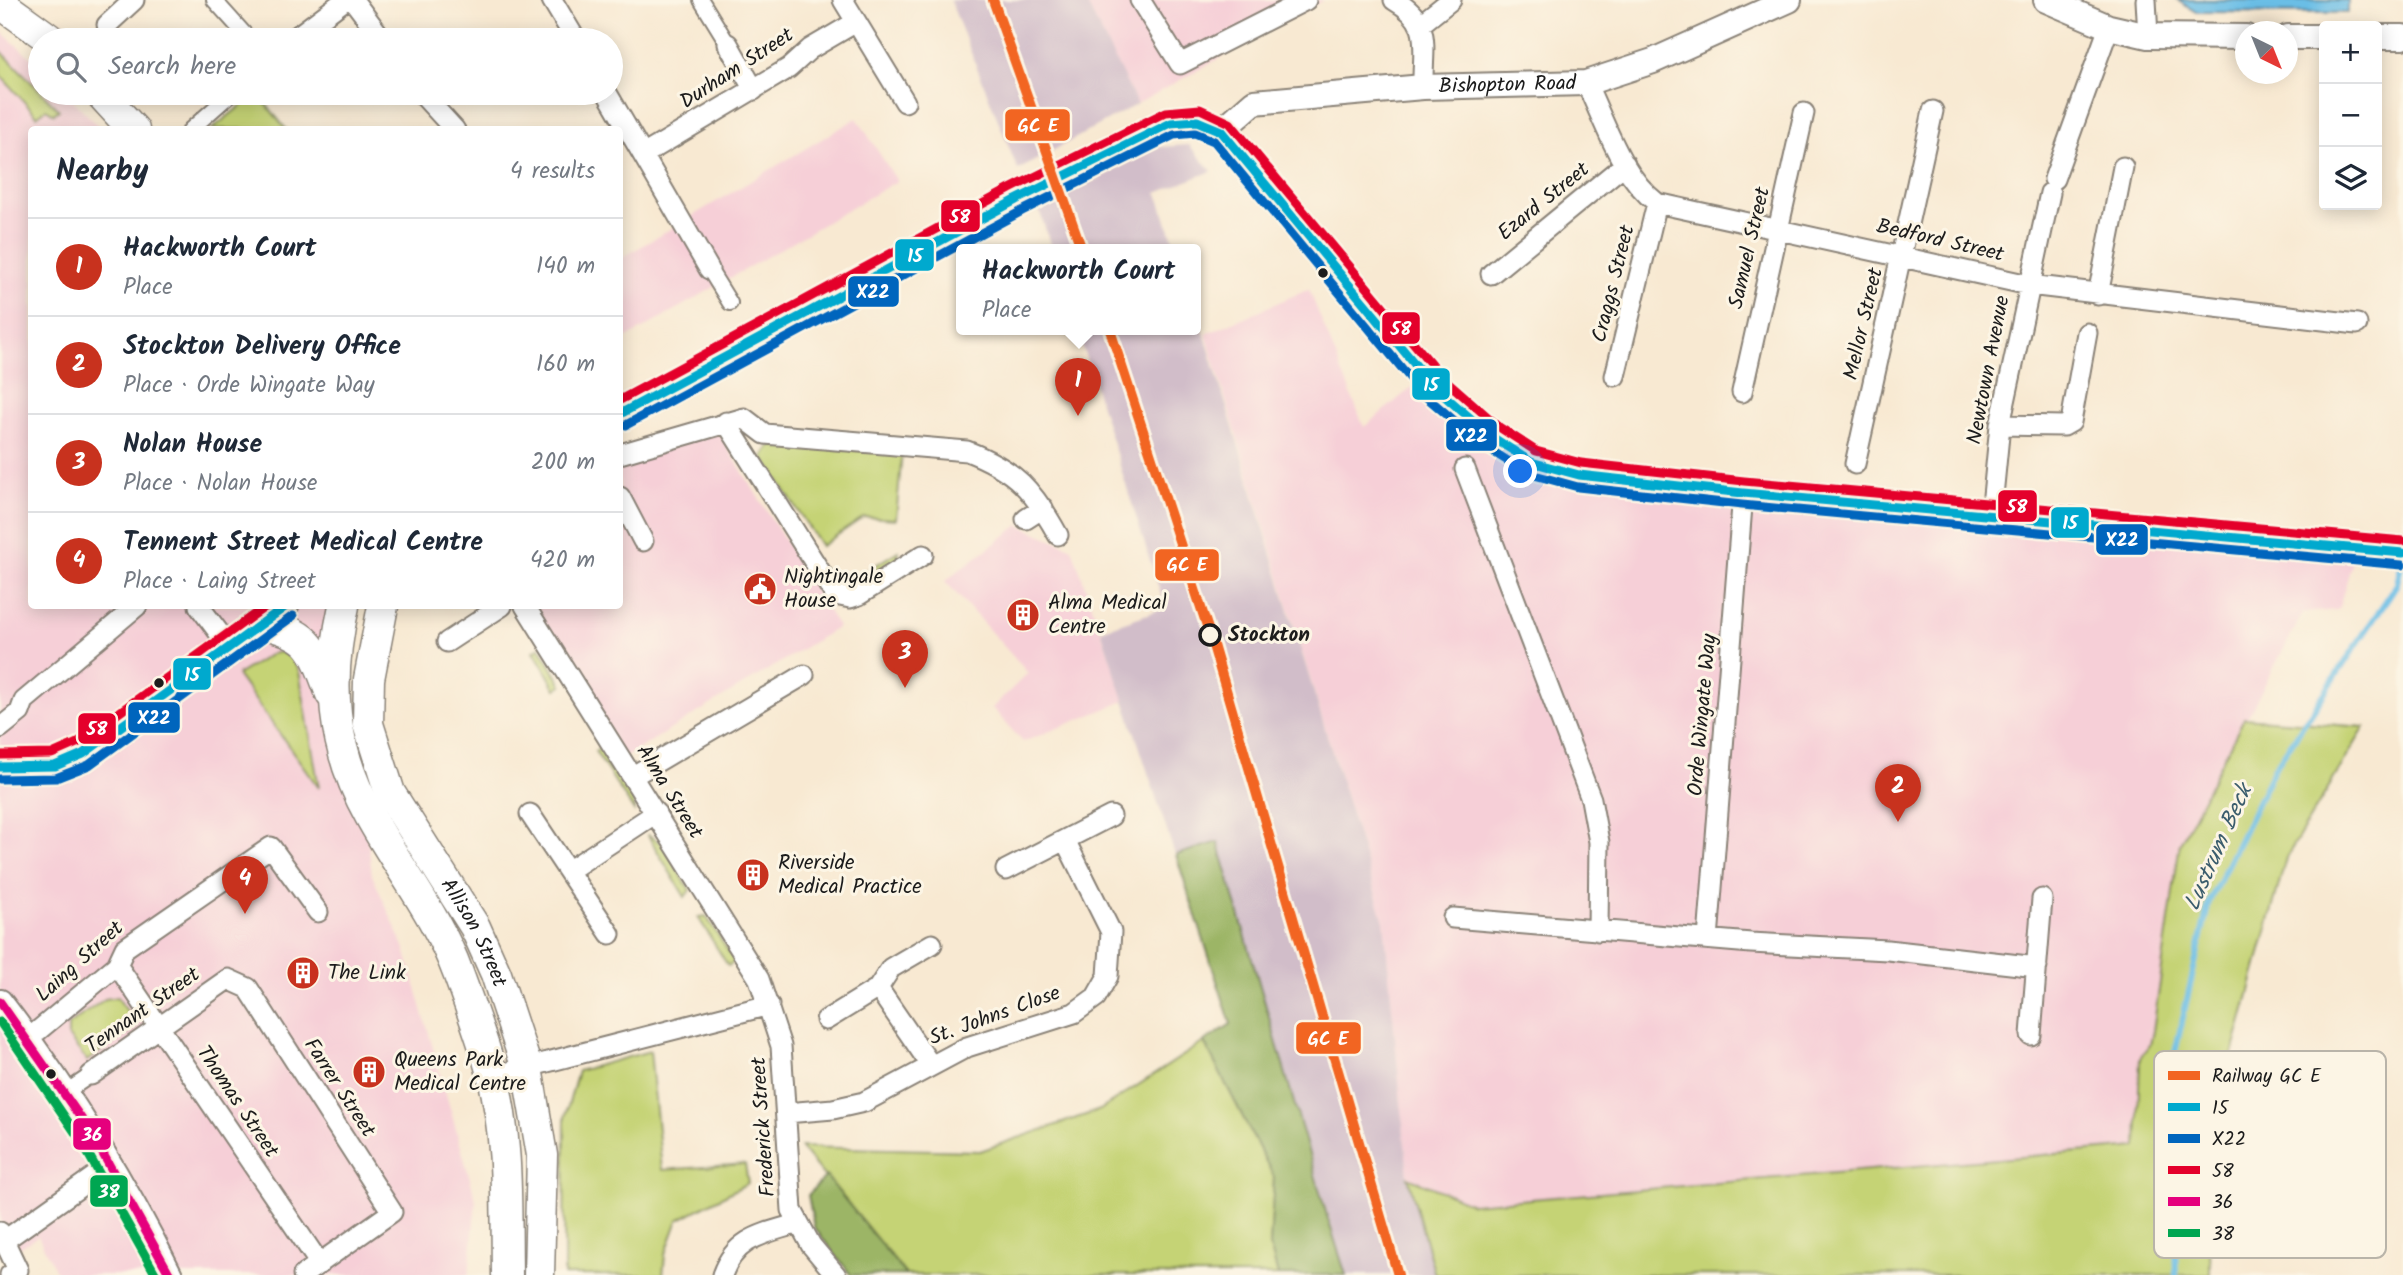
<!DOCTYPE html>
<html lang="en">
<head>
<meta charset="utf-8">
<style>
	body { margin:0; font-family:Kalam,sans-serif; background:#f6f6f7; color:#1f2937 }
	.controls { position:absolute; right:21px; top:21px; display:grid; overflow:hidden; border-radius:7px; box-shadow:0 4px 18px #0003 }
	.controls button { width:63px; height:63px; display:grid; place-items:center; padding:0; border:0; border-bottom:2px solid #e0e1e3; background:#fff; color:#1f2937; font:35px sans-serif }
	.compass { position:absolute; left:2235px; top:21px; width:63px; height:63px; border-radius:50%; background:#fff; box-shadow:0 4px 18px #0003; rotate:137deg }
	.you { position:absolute; left:1521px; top:472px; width:24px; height:24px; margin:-18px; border:5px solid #fff; border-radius:50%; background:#1a73e8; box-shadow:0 0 0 10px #1a73e833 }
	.badge { display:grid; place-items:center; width:46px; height:46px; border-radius:50%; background:#c8321e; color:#fff; font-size:23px; font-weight:700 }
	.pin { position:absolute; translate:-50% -58px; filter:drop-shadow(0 2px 4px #0008) }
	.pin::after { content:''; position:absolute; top:37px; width:24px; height:21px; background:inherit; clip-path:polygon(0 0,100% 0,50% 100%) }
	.popup { position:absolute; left:956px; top:244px; width:245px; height:91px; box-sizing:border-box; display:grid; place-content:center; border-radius:7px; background:#fff; filter:drop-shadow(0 2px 5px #0005); font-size:23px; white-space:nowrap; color:#747a83 }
	.popup b { font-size:26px; color:#1f2937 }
	.popup::after { content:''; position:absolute; left:50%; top:100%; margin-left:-14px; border:14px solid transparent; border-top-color:#fff }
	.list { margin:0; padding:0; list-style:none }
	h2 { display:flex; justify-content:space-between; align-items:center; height:91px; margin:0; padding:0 28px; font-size:30px }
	h2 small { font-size:23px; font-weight:400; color:#747a83 }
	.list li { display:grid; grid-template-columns:46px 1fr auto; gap:21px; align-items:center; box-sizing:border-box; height:98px; padding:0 28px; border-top:2px solid #e0e1e3 }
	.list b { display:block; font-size:26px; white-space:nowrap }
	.list p { margin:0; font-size:23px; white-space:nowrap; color:#747a83 }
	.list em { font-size:23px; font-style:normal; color:#747a83 }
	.icon { flex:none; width:38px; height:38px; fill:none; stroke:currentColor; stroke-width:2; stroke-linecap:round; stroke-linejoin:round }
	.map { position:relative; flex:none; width:2403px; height:1275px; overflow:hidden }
	.search { position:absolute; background:#fff; box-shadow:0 4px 18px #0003; left:28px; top:28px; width:595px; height:77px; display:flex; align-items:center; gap:18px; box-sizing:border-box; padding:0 24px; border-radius:38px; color:#747a83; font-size:26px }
	.panel { position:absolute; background:#fff; box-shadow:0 4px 18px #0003; left:28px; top:126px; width:595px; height:483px; border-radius:7px }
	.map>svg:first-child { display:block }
	.built { fill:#f6cfd7 }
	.industrial { fill:#d1bdc9 }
	.green { fill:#c5d375; stroke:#707848; stroke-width:2 }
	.forest { fill:#9cb566; stroke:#5c6841; stroke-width:2 }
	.water { fill:#6abee6; stroke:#436d81; stroke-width:2 }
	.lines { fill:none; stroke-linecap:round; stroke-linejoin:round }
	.stream { stroke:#6abee6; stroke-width:6 }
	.pedestrian-casing { stroke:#8a8277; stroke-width:18 }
	.minor-casing { stroke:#8a8277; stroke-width:23 }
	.tertiary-casing { stroke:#8a8277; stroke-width:28 }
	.primary-casing { stroke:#8a8277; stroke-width:33 }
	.pedestrian { stroke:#fff; stroke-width:14 }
	.minor { stroke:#fff; stroke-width:19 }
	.tertiary { stroke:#fff; stroke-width:24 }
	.primary { stroke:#fff; stroke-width:30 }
	.bus-1-casing { stroke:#fcf5e5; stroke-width:14 }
	.bus-2-casing { stroke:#fcf5e5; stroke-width:14 }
	.bus-3-casing { stroke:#fcf5e5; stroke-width:14 }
	.bus-4-casing { stroke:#fcf5e5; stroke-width:14 }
	.bus-5-casing { stroke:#fcf5e5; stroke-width:14 }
	.bus-1 { stroke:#00a9ce; stroke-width:9 }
	.bus-2 { stroke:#0065bd; stroke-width:9 }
	.bus-3 { stroke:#e4002b; stroke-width:9 }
	.bus-4 { stroke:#e5007d; stroke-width:9 }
	.bus-5 { stroke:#00a651; stroke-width:9 }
	.rail-1-casing { stroke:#fcf5e5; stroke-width:16 }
	.rail-1 { stroke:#f26522; stroke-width:10 }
	.bus-dot { fill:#1c1c1c; stroke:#fcf5e5; stroke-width:2.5 }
	.stop-dot { fill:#fcf5e5; stroke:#1c1c1c; stroke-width:3.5 }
	.labels { text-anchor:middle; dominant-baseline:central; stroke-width:6; stroke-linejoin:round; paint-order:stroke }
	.street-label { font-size:21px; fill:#1c1c1c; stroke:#fcf5e5 }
	.poi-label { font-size:21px; fill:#1c1c1c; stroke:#fcf5e5; text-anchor:start }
	.stop-label { font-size:21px; font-weight:bold; fill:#1c1c1c; stroke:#fcf5e5; text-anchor:start }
	.water-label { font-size:23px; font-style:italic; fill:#3b5d6d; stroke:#fcf5e5 }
	.key { fill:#fcf5e5; stroke:#b9b4a9; stroke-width:2 }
	.key-label { font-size:19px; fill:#1c1c1c }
	.line-badge { stroke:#fcf5e5; stroke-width:2.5 }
	.badge-label { font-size:19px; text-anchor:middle; font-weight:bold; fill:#fff }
</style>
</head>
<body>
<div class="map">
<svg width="2403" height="1275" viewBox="0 0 2403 1275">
	<rect width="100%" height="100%" fill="#fcf5e5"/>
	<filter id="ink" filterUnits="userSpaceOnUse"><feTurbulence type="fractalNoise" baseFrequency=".0143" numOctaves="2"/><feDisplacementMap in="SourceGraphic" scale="14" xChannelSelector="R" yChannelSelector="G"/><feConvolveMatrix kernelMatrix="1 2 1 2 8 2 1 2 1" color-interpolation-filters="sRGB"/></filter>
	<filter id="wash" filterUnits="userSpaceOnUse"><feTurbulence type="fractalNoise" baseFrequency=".00686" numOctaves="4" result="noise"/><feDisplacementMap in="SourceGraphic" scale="28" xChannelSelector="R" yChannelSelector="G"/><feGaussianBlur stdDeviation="1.57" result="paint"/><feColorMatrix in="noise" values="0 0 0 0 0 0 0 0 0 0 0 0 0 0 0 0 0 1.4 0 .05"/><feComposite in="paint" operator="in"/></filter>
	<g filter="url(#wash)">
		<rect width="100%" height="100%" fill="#f8e9d2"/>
		<!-- built -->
		<path class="built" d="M1085 0H1324L1137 104Z
			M0 31 40 65V93H66L101 129 32 130V606H341L372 875 405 949 476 1200 469 1275H58L38 1236 18 1249 0 1221Z
			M857 118 897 181 620 342V259Z
			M1309 289 1364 427 1432 371 1538 461 2358 542 2338 610 2303 613 2180 843 2153 1031 2151 1045 2140 1058 2138 1147 1472 1204 1408 1177 1384 922 1206 334Z
			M718 432 838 627 622 759 525 606H620V464Z
			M1019 525 1072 548 1125 701 1023 742 992 708 1028 673 945 581Z"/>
		<!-- industrial -->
		<path class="industrial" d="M950 0H1085L1137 104 1018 170Z
			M1189 145 1212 171 1157 193 1177 250H1052L1039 209 1159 147Z
			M1195 303 1384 922 1408 1177 1435 1275H1346L1218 843 1175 855 1101 630 1165 608 1077 330H1195Z"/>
		<!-- green -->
		<path class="green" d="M0 50 59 110 54 114 46 109 37 116 0 75Z
			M257 93 286 129H212Z
			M771 445 902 452 896 519 864 517 821 546 763 457Z
			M898 551 900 560C886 570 861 594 844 585Z
			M540 647 562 685 556 689 534 651Z
			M280 652 290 657 299 671 319 788 237 675 271 654Z
			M2244 718 2365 727 2286 858 2212 1131 2210 1275H1435L1408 1177 1472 1204 2137 1147 2140 1058 2150 1045 2153 1031 2180 843Z
			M602 747 634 800V811L595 751Z
			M647 834 661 843 690 890 685 897Z
			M706 916 735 962 728 966 698 917Z
			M117 997 136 1023 134 1028 87 1061 68 1036V1025L105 999Z
			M1204 1042 1274 1177 1270 1246 1278 1275H906L800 1147 980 1151 1100 1110Z
			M650 1051 662 1170 745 1164 748 1183 678 1220 665 1255 663 1275H564L565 1117 578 1071Z"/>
		<!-- forest -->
		<path class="forest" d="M1218 842 1328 1219 1346 1275H1278L1270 1246 1274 1177 1204 1042 1231 1024 1176 855Z
			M826 1176 906 1275H851L814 1227 808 1195Z"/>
		<!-- water -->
		<path class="water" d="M2177 0H2348V13L2196 12Z"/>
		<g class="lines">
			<!-- stream -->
			<path class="stream" d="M2176 1275 2170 1075 2209 902 2274 769 2397 584 2402 559"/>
		</g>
	</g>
	<g filter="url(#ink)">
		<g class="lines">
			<defs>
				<path id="pedestrian" d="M214 0 250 40
					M701 0 728 44
					M190 130 232 93
					M709 269 730 303
					M66 1092 91 1075"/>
				<path id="minor" d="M353 0 383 40
					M552 0 576 40
					M843 0 905 102
					M1140 0 1180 64 1306 0
					M1394 0C1434 23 1422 46 1423 87
					M2146 0 2148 36
					M1422 23 1451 0
					M107 25 134 0
					M292 40 345 0
					M728 44 754 90
					M1586 83C1605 122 1621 176 1657 203L2029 285 2357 324
					M421 93 455 130
					M607 93 709 269
					M643 155 789 68 810 49 856 22
					M2054 179 2109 27
					M1491 274 1625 164
					M2098 295 2123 167
					M1615 376 1657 203
					M1742 392 1804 113
					M726 422 835 595 850 598 859 595 923 555
					M2000 425 2064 426 2071 422 2087 333
					M620 454 744 418 765 434 967 451C1016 470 1033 490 1058 535
					M1855 464 1933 111
					M1465 469 1591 799 1599 842 1598 931
					M620 497 643 541
					M1991 516 2000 425 2050 193
					M1026 519 1043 508
					M199 606 229 646
					M525 606 759 979 781 1046 792 1210 811 1245 836 1275
					M447 642 502 606
					M0 728 20 712 24 701 137 606
					M633 776 804 675
					M530 814 610 934
					M1006 870 1111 816
					M568 871 656 813
					M1453 918 1751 943 1888 950 2037 967
					M1708 939 1743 493
					M117 965 320 1264
					M878 988 930 1064
					M826 1020 878 988 891 968 932 944
					M2031 1035 2042 899
					M28 1039 117 965 125 948 271 847 318 912
					M91 1075 228 979 248 988 392 1212 303 1275
					M493 1076 769 1005
					M786 1113 833 1109 864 1102 967 1047 1074 1013 1096 997 1108 976 1111 932 1065 840
					M0 1232 18 1270 10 1275
					M5 1240 112 1164
					M722 1275C736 1237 763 1234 799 1223"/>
				<g id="tertiary">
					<path d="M2046 0 2109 27 2148 36 2246 37"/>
					<path d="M2288 37H2324"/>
					<path d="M2377 37H2403"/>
					<path id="s1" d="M1221 131 1254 102 1423 87 1586 83 1653 61 1789 0"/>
					<path d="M620 414 1016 200 1171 123 1197 121 1221 131 1258 172 1433 386 1492 437 1531 462 1579 475 1743 493 2403 553"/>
					<path d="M0 767 55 766 83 754 286 606"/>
					<path d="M0 1002C66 1088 122 1178 170 1275"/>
				</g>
				<g id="primary">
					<path d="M0 3 51 40"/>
					<path d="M100 93 134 130"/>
					<path d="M344 606C327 682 331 746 370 816 399 869 437 915 458 973 470 1006 483 1040 492 1074 509 1138 506 1209 507 1275"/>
					<path id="s2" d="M383 606 369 679 368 724 390 793 475 927 496 974 527 1068 542 1155 539 1275"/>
					<path d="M260 623C312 634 313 647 331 694"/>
				</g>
			</defs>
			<!-- pedestrian casing -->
			<use href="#pedestrian" class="pedestrian-casing"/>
			<!-- minor casing -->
			<use href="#minor" class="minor-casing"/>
			<!-- tertiary casing -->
			<use href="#tertiary" class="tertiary-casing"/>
			<!-- primary casing -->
			<use href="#primary" class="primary-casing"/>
			<!-- pedestrian -->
			<use href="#pedestrian" class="pedestrian"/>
			<!-- minor -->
			<use href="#minor" class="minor"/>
			<!-- tertiary -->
			<use href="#tertiary" class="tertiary"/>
			<!-- primary -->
			<use href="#primary" class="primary"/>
			<defs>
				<path id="bus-1" d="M620 414 1016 200 1171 123 1197 121 1221 131 1433 386 1492 437 1531 462 1579 475 1743 493 2403 553
					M0 767 55 766 83 754 286 606"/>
				<path id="bus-2" d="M626 425 1022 211 1174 135 1195 133 1214 141 1424 395 1484 446 1527 473 1578 487 1742 505 2402 565
					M0 779 56 778 89 765 293 616"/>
				<path id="bus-3" d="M620 400 1010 189 1166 112 1200 109 1230 123 1442 377 1499 427 1536 451 1581 463 1744 481 2403 541
					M0 755 52 754 77 743 266 606"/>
				<path id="bus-4" d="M0 1002 92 1134 170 1275"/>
				<path id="bus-5" d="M0 1022 81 1141 156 1275"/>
			</defs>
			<!-- bus-1 casing -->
			<use href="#bus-1" class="bus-1-casing"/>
			<!-- bus-2 casing -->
			<use href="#bus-2" class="bus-2-casing"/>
			<!-- bus-3 casing -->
			<use href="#bus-3" class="bus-3-casing"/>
			<!-- bus-4 casing -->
			<use href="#bus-4" class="bus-4-casing"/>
			<!-- bus-5 casing -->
			<use href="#bus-5" class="bus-5-casing"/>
			<!-- bus-1 -->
			<use href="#bus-1" class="bus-1"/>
			<!-- bus-2 -->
			<use href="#bus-2" class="bus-2"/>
			<!-- bus-3 -->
			<use href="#bus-3" class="bus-3"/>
			<!-- bus-4 -->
			<use href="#bus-4" class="bus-4"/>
			<!-- bus-5 -->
			<use href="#bus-5" class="bus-5"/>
			<defs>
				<path id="rail-1" d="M993 0 1082 250
					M1110 330 1210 635 1398 1275"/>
			</defs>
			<!-- rail-1 casing -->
			<use href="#rail-1" class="rail-1-casing"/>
			<!-- rail-1 -->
			<use href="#rail-1" class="rail-1"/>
		</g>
	</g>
	<!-- icons -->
	<defs>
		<symbol id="civic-disc" viewBox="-11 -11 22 22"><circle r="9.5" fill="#c8321e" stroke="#fcf5e5"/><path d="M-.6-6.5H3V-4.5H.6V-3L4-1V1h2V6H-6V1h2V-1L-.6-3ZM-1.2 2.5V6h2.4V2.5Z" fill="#fff"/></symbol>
		<symbol id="building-disc" viewBox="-11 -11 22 22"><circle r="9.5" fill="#c8321e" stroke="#fcf5e5"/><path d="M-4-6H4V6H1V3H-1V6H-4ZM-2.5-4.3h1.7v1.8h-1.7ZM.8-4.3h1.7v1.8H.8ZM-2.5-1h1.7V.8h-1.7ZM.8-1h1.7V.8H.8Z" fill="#fff"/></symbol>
	</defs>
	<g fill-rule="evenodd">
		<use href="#civic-disc" x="741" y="570" width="38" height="38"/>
		<use href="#building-disc" x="1004" y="596" width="38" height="38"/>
		<use href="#building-disc" x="734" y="856" width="38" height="38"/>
		<use href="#building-disc" x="284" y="954" width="38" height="38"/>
		<use href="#building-disc" x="350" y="1053" width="38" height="38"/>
	</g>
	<!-- markers -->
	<g class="bus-dot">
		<circle cx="1323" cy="273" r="6"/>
		<circle cx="159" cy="683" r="6"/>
		<circle cx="51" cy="1074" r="6"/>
	</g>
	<circle class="stop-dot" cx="1210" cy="635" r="10"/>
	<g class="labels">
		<!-- street labels -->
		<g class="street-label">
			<text transform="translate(737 69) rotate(-33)">Durham Street</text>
			<text stroke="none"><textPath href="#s1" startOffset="298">Bishopton Road</textPath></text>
			<text transform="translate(1544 202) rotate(-39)">Ezard Street</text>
			<text transform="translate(1940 241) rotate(13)">Bedford Street</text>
			<text transform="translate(1750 248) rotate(-77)">Samuel Street</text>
			<text transform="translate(1614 284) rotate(-76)">Craggs Street</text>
			<text transform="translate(1864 324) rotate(-77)">Mellor Street</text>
			<text transform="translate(1989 370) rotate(-79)">Newtown Avenue</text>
			<text transform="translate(1703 715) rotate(-85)">Orde Wingate Way</text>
			<text transform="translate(669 792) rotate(58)">Alma Street</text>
			<text stroke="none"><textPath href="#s2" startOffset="355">Allison Street</textPath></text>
			<text transform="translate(80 962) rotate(-42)">Laing Street</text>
			<text transform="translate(143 1011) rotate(-35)">Tennant Street</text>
			<text transform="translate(995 1016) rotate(-20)">St. Johns Close</text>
			<text transform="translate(339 1088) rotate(57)">Farrer Street</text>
			<text transform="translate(237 1102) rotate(56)">Thomas Street</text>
			<text transform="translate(764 1127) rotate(-94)">Frederick Street</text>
		</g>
		<!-- poi labels -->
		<g class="poi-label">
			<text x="784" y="577">Nightingale<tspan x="784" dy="24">House</tspan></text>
			<text x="1048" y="603">Alma Medical<tspan x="1048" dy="24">Centre</tspan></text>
			<text x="778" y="863">Riverside<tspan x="778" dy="24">Medical Practice</tspan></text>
			<text x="328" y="973">The Link</text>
			<text x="394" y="1060">Queens Park<tspan x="394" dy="24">Medical Centre</tspan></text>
		</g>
		<!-- stop labels -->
		<g class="stop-label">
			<text x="1228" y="635">Stockton</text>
		</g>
		<!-- water labels -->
		<g class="water-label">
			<text transform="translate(2219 848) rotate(-66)">Lustrum Beck</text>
		</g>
	</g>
	<!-- legend -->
	<rect x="2154" y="1051" width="232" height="207" rx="10" class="key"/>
	<rect x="2168" y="1071" width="32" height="9" fill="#f26522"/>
	<rect x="2168" y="1103" width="32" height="8" fill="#00a9ce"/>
	<rect x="2168" y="1134" width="32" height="9" fill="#0065bd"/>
	<rect x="2168" y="1166" width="32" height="8" fill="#e4002b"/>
	<rect x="2168" y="1197" width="32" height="9" fill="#e5007d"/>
	<rect x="2168" y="1229" width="32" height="8" fill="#00a651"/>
	<g class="key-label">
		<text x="2212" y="1082">Railway GC E</text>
		<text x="2212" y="1114">15</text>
		<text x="2212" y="1145">X22</text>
		<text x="2212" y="1177">58</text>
		<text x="2212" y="1208">36</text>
		<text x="2212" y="1240">38</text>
	</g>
	<g class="line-badge">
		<rect x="1004" y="108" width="67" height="34" rx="7" fill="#f26522"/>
		<rect x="940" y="199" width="41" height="34" rx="7" fill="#e4002b"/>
		<rect x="894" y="238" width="41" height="34" rx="7" fill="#00a9ce"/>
		<rect x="847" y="275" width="53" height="33" rx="7" fill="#0065bd"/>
		<rect x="1381" y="311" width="40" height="34" rx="7" fill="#e4002b"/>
		<rect x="1411" y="367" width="40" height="34" rx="7" fill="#00a9ce"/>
		<rect x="1445" y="418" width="53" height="34" rx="7" fill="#0065bd"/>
		<rect x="1997" y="489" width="41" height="34" rx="7" fill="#e4002b"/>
		<rect x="2050" y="506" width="40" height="33" rx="7" fill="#00a9ce"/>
		<rect x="2095" y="523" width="54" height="33" rx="7" fill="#0065bd"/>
		<rect x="1154" y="548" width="66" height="34" rx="7" fill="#f26522"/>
		<rect x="172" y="657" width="40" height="34" rx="7" fill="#00a9ce"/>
		<rect x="127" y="701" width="54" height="33" rx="7" fill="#0065bd"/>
		<rect x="77" y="712" width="40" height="33" rx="7" fill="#e4002b"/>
		<rect x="1295" y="1021" width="67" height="34" rx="7" fill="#f26522"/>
		<rect x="72" y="1117" width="40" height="34" rx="7" fill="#e5007d"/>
		<rect x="89" y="1174" width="40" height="34" rx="7" fill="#00a651"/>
	</g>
	<g class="badge-label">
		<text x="1038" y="132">GC E</text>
		<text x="960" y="223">58</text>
		<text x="915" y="262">15</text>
		<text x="873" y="298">X22</text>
		<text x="1401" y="335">58</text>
		<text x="1431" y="391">15</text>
		<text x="1471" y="442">X22</text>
		<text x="2017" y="513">58</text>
		<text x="2070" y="529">15</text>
		<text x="2122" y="546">X22</text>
		<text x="1187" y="571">GC E</text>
		<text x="192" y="681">15</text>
		<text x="154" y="724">X22</text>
		<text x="97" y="735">58</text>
		<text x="1328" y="1045">GC E</text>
		<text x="92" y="1141">36</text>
		<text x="109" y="1198">38</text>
	</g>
</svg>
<div class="controls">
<button>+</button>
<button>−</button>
<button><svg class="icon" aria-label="layers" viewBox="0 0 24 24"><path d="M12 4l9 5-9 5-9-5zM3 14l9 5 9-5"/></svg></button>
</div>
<svg class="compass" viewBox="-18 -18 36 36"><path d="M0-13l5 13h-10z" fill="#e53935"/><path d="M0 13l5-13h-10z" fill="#747a83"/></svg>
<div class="you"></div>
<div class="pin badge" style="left:1078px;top:416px">1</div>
<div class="popup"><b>Hackworth Court</b>Place</div>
<div class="pin badge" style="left:1898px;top:822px">2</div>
<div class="pin badge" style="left:905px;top:688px">3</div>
<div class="pin badge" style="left:245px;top:914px">4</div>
<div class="search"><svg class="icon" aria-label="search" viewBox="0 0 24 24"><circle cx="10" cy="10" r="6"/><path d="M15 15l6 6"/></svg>Search here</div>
<section class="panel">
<h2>Nearby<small>4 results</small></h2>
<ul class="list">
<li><span class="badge">1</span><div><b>Hackworth Court</b><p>Place</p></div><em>140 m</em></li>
<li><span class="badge">2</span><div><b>Stockton Delivery Office</b><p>Place · Orde Wingate Way</p></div><em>160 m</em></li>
<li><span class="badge">3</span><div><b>Nolan House</b><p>Place · Nolan House</p></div><em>200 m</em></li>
<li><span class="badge">4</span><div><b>Tennent Street Medical Centre</b><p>Place · Laing Street</p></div><em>420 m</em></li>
</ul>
</section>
</div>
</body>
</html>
